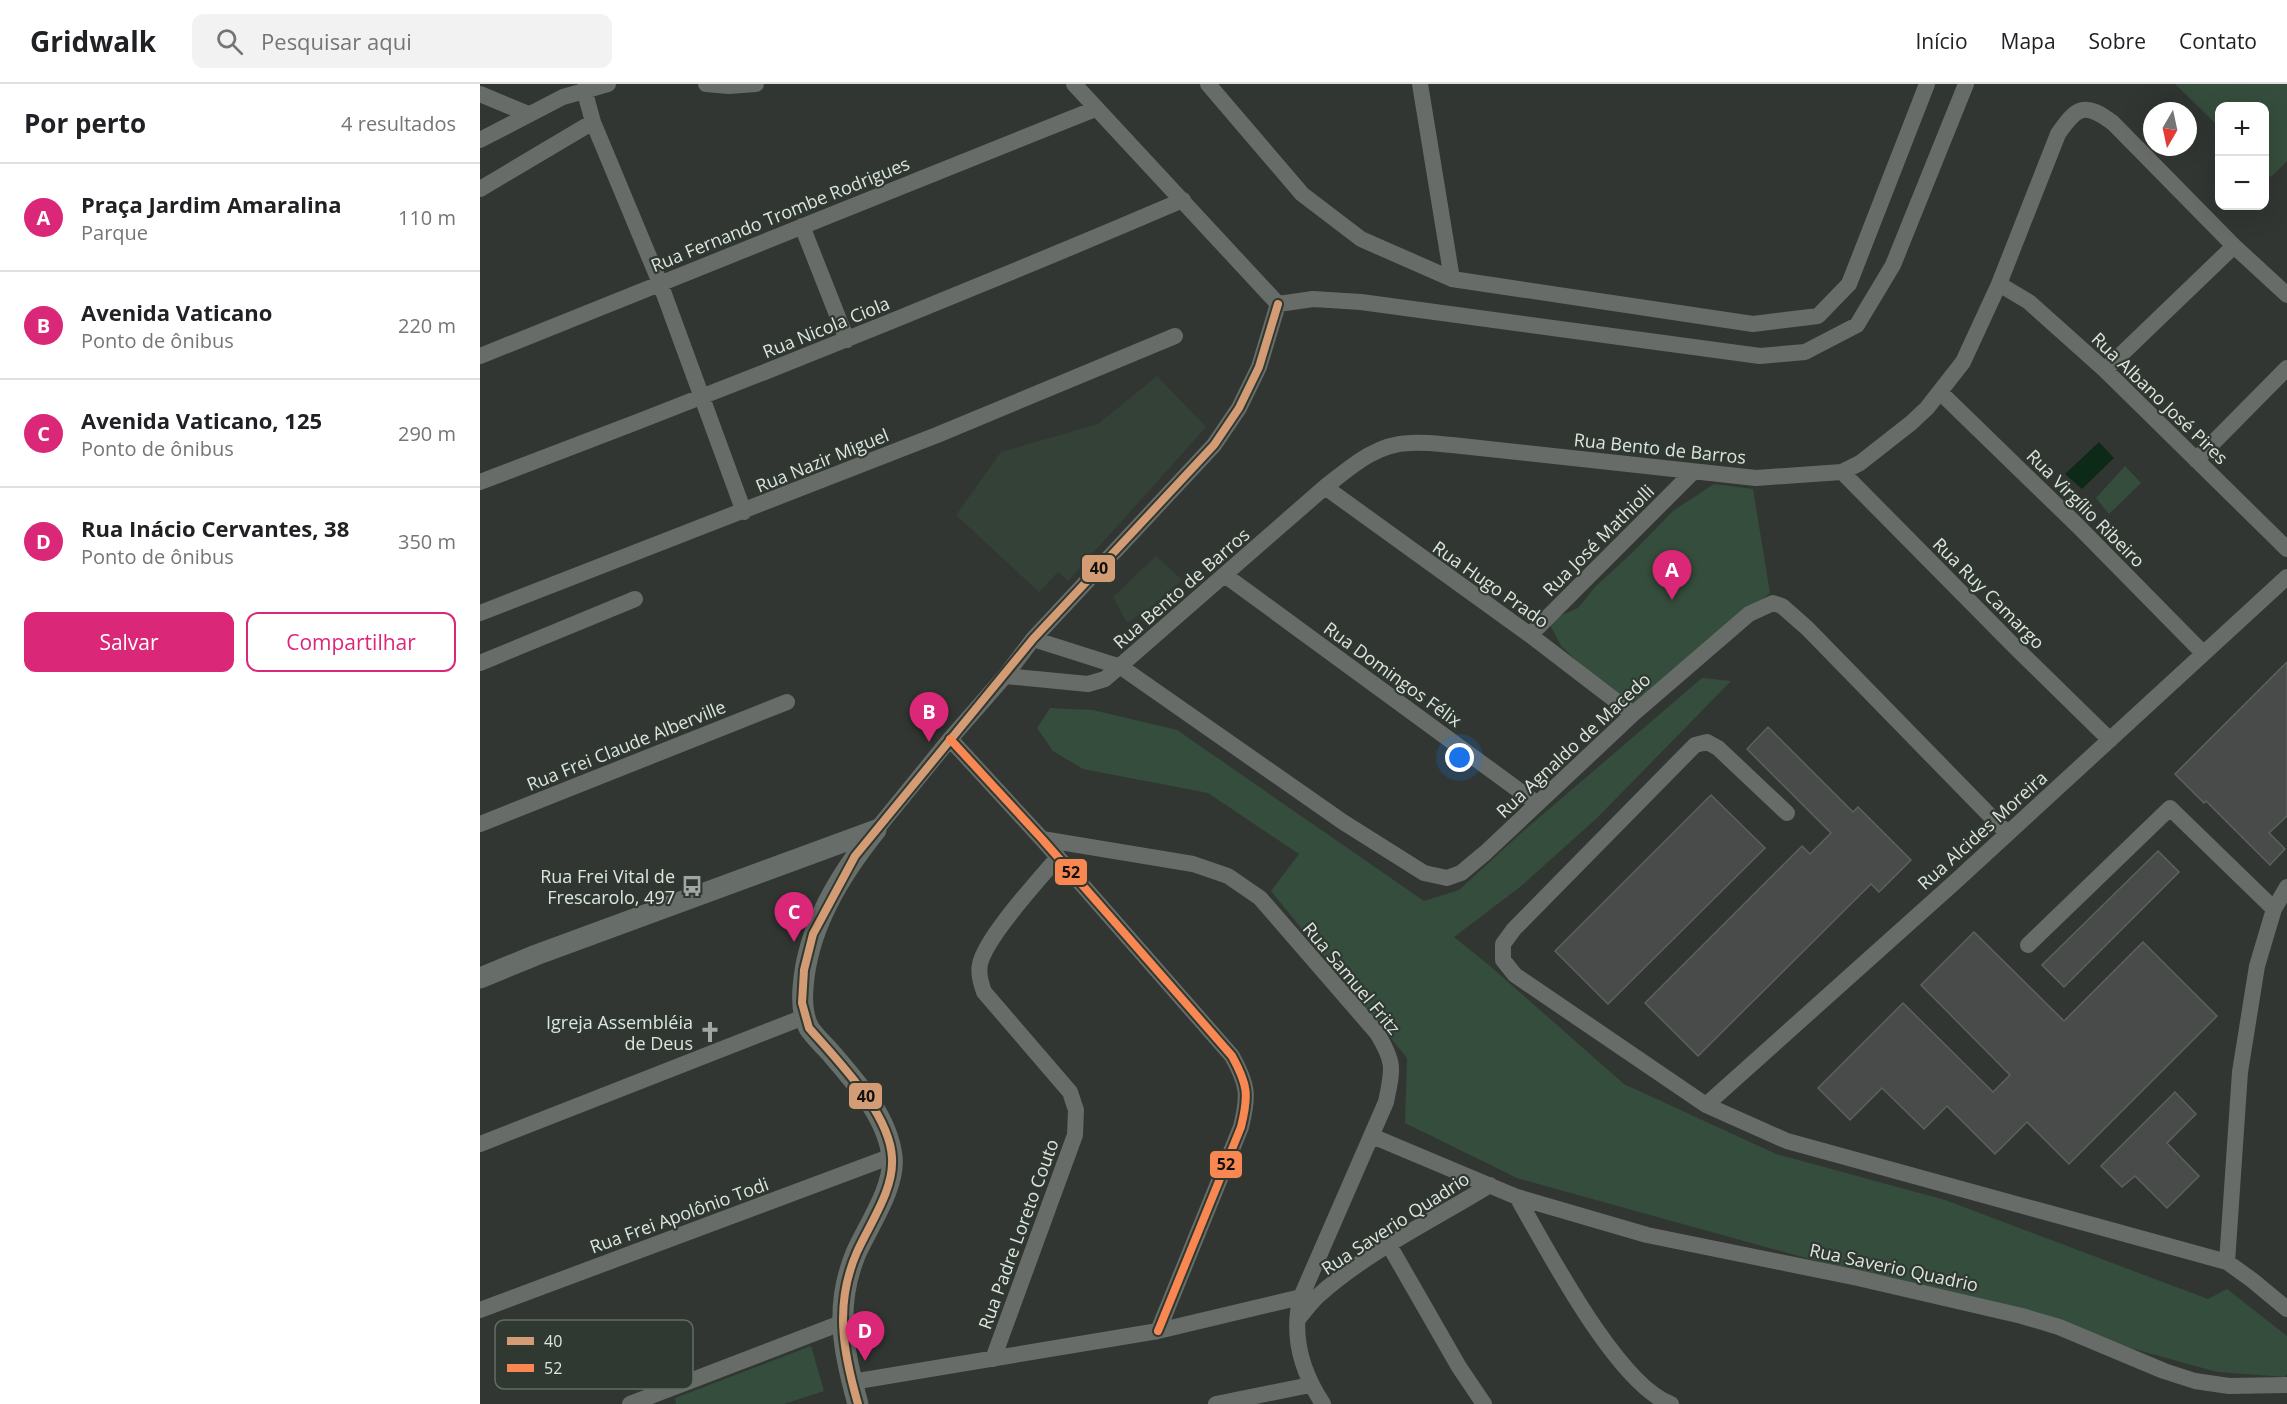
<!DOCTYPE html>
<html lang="pt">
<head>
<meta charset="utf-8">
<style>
	body { margin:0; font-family:"Open Sans",sans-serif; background:#f2f2f2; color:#202124 }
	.controls { position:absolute; right:18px; top:18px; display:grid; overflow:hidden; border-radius:12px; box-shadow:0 6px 24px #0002 }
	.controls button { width:54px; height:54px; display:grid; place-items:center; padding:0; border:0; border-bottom:2px solid #e0e0e0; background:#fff; color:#202124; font:30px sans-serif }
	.compass { position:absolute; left:1663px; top:18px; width:54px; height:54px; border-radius:50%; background:#fff; box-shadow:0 6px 24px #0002; rotate:189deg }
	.you { position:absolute; left:980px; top:674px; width:21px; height:21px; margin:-15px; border:4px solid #fff; border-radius:50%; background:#1a73e8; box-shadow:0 0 0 9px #1a73e833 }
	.badge { display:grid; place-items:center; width:39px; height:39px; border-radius:50%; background:#db2777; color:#fff; font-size:20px; font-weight:700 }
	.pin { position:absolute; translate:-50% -50px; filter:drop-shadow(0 2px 3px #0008) }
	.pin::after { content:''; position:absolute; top:32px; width:21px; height:18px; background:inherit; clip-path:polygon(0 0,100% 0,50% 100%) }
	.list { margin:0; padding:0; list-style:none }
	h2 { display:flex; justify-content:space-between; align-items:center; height:78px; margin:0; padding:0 24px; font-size:26px }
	h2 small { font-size:20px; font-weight:400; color:#757577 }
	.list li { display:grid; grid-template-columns:39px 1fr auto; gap:18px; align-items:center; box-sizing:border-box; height:108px; padding:0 24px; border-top:2px solid #e0e0e0 }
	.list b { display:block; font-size:22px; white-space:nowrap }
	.list p { margin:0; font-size:20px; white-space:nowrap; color:#757577 }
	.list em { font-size:20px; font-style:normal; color:#757577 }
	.actions { display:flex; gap:12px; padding:18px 24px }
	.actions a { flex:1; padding:14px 0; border:2px solid #db2777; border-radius:12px; text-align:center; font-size:21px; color:#db2777 }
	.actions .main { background:#db2777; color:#fff }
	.icon { flex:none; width:33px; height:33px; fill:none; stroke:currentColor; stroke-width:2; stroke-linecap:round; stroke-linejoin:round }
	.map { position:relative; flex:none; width:1807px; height:1320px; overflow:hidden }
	header { display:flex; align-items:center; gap:36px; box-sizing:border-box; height:84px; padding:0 30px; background:#fff; border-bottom:2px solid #e0e0e0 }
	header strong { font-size:28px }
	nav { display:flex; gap:33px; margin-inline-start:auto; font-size:21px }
	.search { width:420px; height:54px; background:#f2f2f2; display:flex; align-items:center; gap:15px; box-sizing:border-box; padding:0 21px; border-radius:12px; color:#757577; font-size:22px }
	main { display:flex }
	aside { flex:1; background:#fff }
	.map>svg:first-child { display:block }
	.built { fill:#344137 }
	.green { fill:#354d3c }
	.water { fill:#0d2917 }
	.building { fill:#484b49; stroke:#5c615d; stroke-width:1.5 }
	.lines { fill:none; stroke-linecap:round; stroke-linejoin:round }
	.minor { stroke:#676c68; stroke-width:16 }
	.major { stroke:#676d68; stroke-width:21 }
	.bus-1-casing { stroke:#2f3831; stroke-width:12 }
	.bus-2-casing { stroke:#2f3831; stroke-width:12 }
	.bus-1 { stroke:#d39c74; stroke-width:8 }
	.bus-2 { stroke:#f88751; stroke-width:8 }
	.labels { text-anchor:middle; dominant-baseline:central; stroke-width:4.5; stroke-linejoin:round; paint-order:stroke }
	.street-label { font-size:18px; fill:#dee4df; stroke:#2f3831 }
	.poi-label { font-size:18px; fill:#dee4df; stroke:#2f3831; text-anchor:end }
	.key { fill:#2f3831; stroke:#646c65; stroke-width:1.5 }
	.key-label { font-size:16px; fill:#dee4df }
	.line-badge { stroke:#2f3831; stroke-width:2 }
	.pale-badge-label { font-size:16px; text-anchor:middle; font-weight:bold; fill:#111 }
</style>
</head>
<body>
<header>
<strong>Gridwalk</strong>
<div class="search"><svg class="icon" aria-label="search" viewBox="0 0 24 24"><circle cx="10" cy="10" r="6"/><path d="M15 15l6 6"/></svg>Pesquisar aqui</div>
<nav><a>Início</a><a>Mapa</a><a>Sobre</a><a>Contato</a></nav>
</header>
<main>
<aside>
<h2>Por perto<small>4 resultados</small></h2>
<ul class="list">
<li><span class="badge">A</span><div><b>Praça Jardim Amaralina</b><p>Parque</p></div><em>110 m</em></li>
<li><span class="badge">B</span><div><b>Avenida Vaticano</b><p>Ponto de ônibus</p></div><em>220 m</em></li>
<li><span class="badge">C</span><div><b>Avenida Vaticano, 125</b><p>Ponto de ônibus</p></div><em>290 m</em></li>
<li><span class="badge">D</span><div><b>Rua Inácio Cervantes, 38</b><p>Ponto de ônibus</p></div><em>350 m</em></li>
</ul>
<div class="actions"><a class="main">Salvar</a><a>Compartilhar</a></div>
</aside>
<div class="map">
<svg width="1807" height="1320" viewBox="0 0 1807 1320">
	<rect width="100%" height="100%" fill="#313632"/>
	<!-- built -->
	<path class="built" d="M677 292 726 343 588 497 578 488 559 508 476 431 521 368 618 340Z
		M676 472 702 496 666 527 647 539 633 513Z"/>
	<!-- green -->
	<path class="green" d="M1695 0H1807V77L1791 93 1785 86 1784 22H1740L1739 43Z
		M1645 382 1661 399 1629 430 1616 414Z
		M1234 400 1273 405 1290 509 1153 624 1109 588 1081 562 1070 541 1077 533 1098 524 1115 503 1152 469 1193 427Z
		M1222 594 1251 597 1117 734 1040 803 974 853 1010 882 1144 1000 1296 1070 1465 1116 1728 1215 1747 1205 1807 1252V1290L1805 1293 1737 1288 1037 1094 925 1039 927 974 791 807 819 770 728 709 603 685 573 667 557 644 570 624 613 626 697 646 944 817 979 806 1040 750Z
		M331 1262 344 1307 304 1320H196L195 1314Z"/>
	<!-- water -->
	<path class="water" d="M1619 358 1634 374 1602 405 1585 390Z"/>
	<!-- building -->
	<path class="building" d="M1807 578V732L1789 749 1805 765 1790 781 1726 717 1724 719 1695 690Z
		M1288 643 1373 728 1378 723 1431 776 1399 808 1391 800 1218 972 1165 919 1322 762 1330 770 1351 749 1267 665Z
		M1231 711 1285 764 1128 920 1075 867Z
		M1678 767 1699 788 1584 903 1562 881Z
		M1494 848 1584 937 1663 858 1737 932 1589 1080 1547 1038 1515 1070 1467 1022 1444 1045 1402 1004 1370 1036 1338 1004 1423 919 1513 1008 1530 991 1441 901Z
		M1695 1008 1716 1030 1687 1059 1719 1092 1687 1124 1655 1092 1642 1103 1621 1082Z"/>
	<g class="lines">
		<!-- minor -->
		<path class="minor" d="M226 0 249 2 276 0
			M594 0 798 220
			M728 0 822 110 881 155 972 195 1273 240 1338 232 1369 200 1447 0
			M940 0 972 195
			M104 5 113 38 180 199 264 428
			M0 10 48 30
			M0 56 83 13 128 0
			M0 105 113 38
			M322 142 367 256
			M1519 200 1549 218 1625 286 1807 465
			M798 220 833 215 881 218 1280 272 1325 268 1377 241 1413 181 1486 0
			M0 272 615 25
			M1625 286 1754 162
			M1461 309 1598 442 1723 569
			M1716 376 1807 284
			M1362 388 1535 563 1630 656
			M0 398C236 309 471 215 703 116
			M845 403 1050 551 1153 630
			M746 492 1056 719
			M0 529 457 351 695 252
			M1050 551 1213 388
			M553 555 641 583 863 738 944 789 967 794 981 789 1005 769 1153 630 1269 530 1293 519 1302 522 1327 544 1527 749
			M0 579 155 515
			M525 592 608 600 625 595 845 403C871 383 895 360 930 359 944 358 959 360 972 361L1276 394 1362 388 1380 379 1431 339 1447 324 1483 278 1519 200 1578 50C1597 22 1605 18 1633 39L1754 162 1807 211
			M470 655 562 755 752 972C768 1001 769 1011 761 1043L678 1247
			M1307 729 1238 664 1227 658 1215 661 1034 845 1023 860V876L1035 891 1226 1021 1307 1057 1747 1178
			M0 740 307 618
			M396 746 470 655 525 592 553 555 734 361 759 324 779 283 798 220
			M562 755 713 780 748 792 780 814 897 949C915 979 913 984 906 1018L821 1213C811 1251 822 1288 843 1320
			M1807 803 1794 825 1777 882 1760 988 1747 1178 1772 1196 1807 1225
			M1548 861 1690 724 1794 825
			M1226 1021 1476 797 1807 493
			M892 1052 1037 1113 1167 1151 1378 1194 1542 1232 1579 1243 1684 1287 1715 1297 1749 1302 1807 1301
			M0 1060 324 933
			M1037 1113C1066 1163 1137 1301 1191 1320
			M909 1161 979 1283 1004 1320
			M0 1226 412 1072
			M818 1235C825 1227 831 1218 839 1211 888 1167 955 1135 1010 1101
			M513 1275 595 1051 596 1026 590 1008 504 908C501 899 498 890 500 880 506 853 558 797 578 773
			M372 1298 678 1247 821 1213
			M150 1320 361 1239
			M736 1320 830 1301"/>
		<!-- major -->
		<path class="major" d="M0 894 56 871 396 746
			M378 1320C363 1267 354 1222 376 1169 388 1142 416 1102 412 1072 407 1032 375 997 350 968 343 960 334 952 329 944 322 931 322 917 323 904 327 844 360 791 396 746"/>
		<defs>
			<path id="bus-1" d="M378 1320C363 1268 354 1220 377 1168 390 1139 414 1106 412 1074 410 1029 357 976 329 944L322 919 324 886 333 850 375 772 553 555 734 361 759 324 779 283 798 220"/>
			<path id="bus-2" d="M470 655 562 755 752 972C768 1001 769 1011 761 1043L678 1247"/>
		</defs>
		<!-- bus-1 casing -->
		<use href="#bus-1" class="bus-1-casing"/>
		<!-- bus-2 casing -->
		<use href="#bus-2" class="bus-2-casing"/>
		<!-- bus-1 -->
		<use href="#bus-1" class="bus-1"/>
		<!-- bus-2 -->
		<use href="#bus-2" class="bus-2"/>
	</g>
	<!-- icons -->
	<defs>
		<symbol id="bus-bare" viewBox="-9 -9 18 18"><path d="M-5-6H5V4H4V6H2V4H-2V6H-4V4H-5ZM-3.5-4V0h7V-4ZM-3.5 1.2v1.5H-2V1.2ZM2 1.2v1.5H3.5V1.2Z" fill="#a1a7a2" stroke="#2f3831" stroke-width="2.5" paint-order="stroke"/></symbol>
		<symbol id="church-bare" viewBox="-9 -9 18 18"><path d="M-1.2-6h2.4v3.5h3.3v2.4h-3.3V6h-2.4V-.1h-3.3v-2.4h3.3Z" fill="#a1a7a2" stroke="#2f3831" stroke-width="2.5" paint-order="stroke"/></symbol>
	</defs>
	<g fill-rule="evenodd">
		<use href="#bus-bare" x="197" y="787" width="30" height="30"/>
		<use href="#church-bare" x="215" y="933" width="30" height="30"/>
	</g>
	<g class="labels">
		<!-- street labels -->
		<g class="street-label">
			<text transform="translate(300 130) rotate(-22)">Rua Fernando Trombe Rodrigues</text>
			<text transform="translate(346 243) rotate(-22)">Rua Nicola Ciola</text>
			<text transform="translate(1680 314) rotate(44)">Rua Albano José Pires</text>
			<text transform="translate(1180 364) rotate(6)">Rua Bento de Barros</text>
			<text transform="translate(342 376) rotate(-22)">Rua Nazir Miguel</text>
			<text transform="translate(1606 424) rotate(45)">Rua Virgílio Ribeiro</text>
			<text transform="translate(1118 456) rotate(-45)">Rua José Mathiolli</text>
			<text transform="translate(1011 500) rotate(35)">Rua Hugo Prado</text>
			<text transform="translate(701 504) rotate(-41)">Rua Bento de Barros</text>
			<text transform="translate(1509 509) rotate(45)">Rua Ruy Camargo</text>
			<text transform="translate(913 590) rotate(36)">Rua Domingos Félix</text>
			<text transform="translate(146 661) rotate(-22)">Rua Frei Claude Alberville</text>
			<text transform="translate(1093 661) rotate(-43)">Rua Agnaldo de Macedo</text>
			<text transform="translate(1502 746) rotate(-42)">Rua Alcides Moreira</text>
			<text transform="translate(872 894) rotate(50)">Rua Samuel Fritz</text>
			<text transform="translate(199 1131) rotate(-20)">Rua Frei Apolônio Todi</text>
			<text transform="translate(915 1139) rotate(-33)">Rua Saverio Quadrio</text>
			<text transform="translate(538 1150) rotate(-70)">Rua Padre Loreto Couto</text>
			<text transform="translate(1414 1183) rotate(12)">Rua Saverio Quadrio</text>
		</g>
		<!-- poi labels -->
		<g class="poi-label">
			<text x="195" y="792">Rua Frei Vital de<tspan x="195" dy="21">Frescarolo, 497</tspan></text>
			<text x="213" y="938">Igreja Assembléia<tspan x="213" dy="21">de Deus</tspan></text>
		</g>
	</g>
	<!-- legend -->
	<rect x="15" y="1236" width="198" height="69" rx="9" class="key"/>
	<rect x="27" y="1253" width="27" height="8" fill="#d39c74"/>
	<rect x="27" y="1280" width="27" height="8" fill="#f88751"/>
	<g class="key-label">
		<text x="64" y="1263">40</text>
		<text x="64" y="1290">52</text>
	</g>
	<g class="line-badge">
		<rect x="601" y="470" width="35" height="29" rx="6" fill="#d39c74"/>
		<rect x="574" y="774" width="34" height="28" rx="6" fill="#f88751"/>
		<rect x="368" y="998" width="35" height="28" rx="6" fill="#d39c74"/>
		<rect x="729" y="1066" width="34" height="29" rx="6" fill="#f88751"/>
	</g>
	<g class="pale-badge-label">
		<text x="619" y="490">40</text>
		<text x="591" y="794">52</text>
		<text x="386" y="1018">40</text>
		<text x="746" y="1086">52</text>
	</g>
</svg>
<div class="controls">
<button>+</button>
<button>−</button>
</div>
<svg class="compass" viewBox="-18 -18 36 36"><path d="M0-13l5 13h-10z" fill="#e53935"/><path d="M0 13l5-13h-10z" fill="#757577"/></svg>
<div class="you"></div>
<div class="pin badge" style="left:1192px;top:516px">A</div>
<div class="pin badge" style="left:449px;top:658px">B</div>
<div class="pin badge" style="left:314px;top:858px">C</div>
<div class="pin badge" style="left:385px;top:1277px">D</div>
</div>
</main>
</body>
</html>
